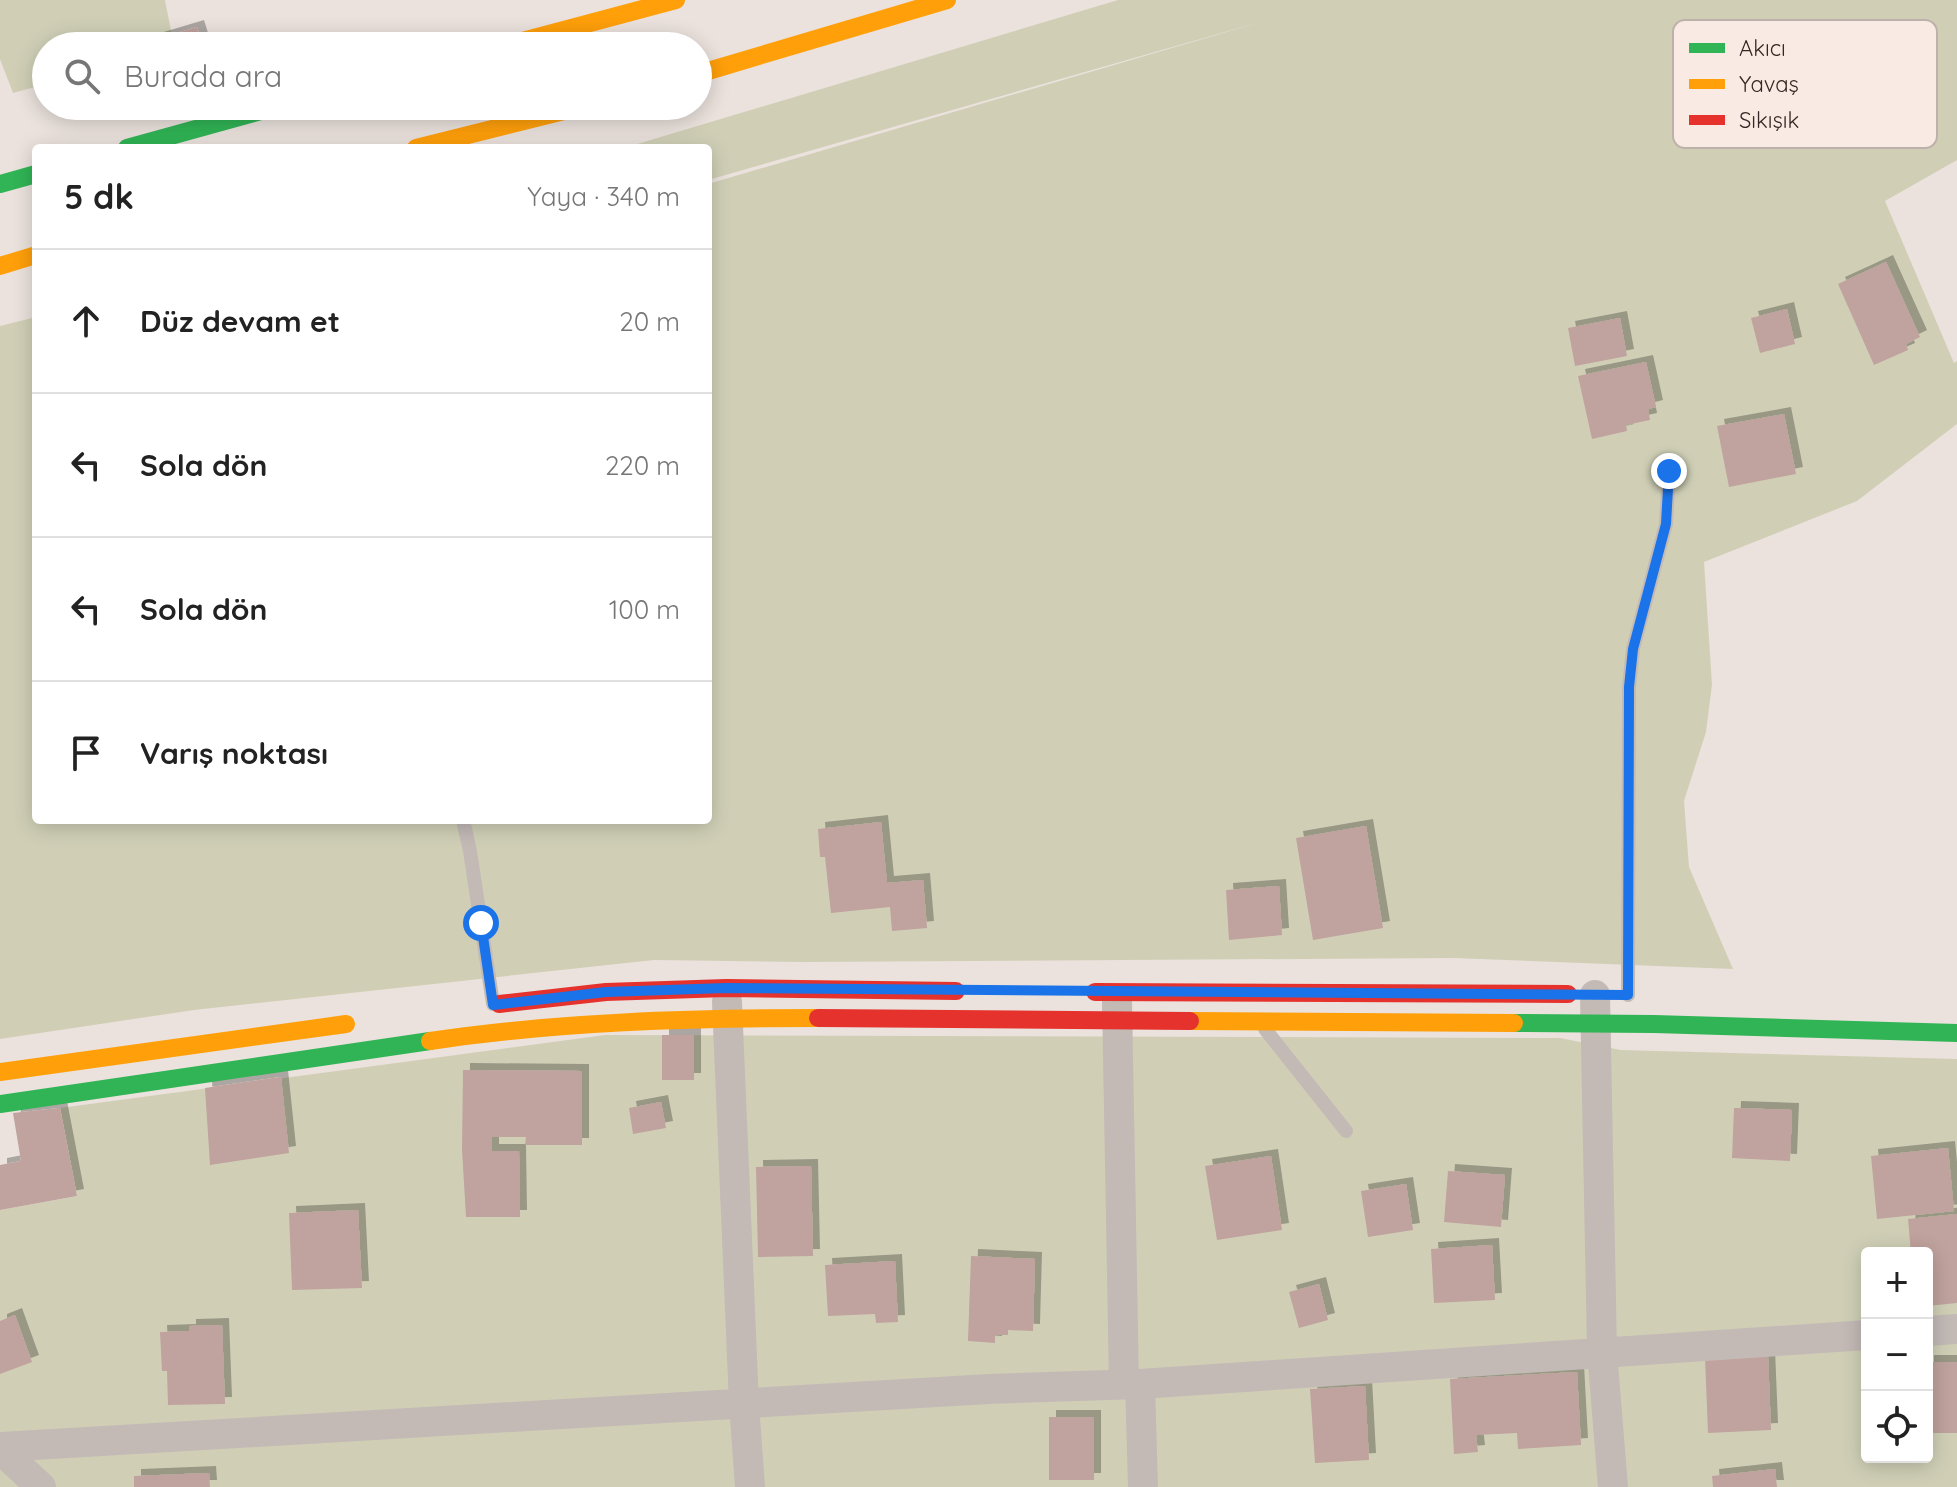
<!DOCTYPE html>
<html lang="tr">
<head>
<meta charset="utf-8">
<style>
	body { margin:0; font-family:Quicksand,sans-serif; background:#f6f6f6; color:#222 }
	.controls { position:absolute; right:24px; bottom:24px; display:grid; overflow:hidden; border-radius:8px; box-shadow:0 4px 20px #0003 }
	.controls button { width:72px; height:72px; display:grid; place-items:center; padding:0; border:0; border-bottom:2px solid #e0e0e0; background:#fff; color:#222; font:40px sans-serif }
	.stop { position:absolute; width:24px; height:24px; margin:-18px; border:6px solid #1a73e8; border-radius:50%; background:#fff }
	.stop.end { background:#1a73e8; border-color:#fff; box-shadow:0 2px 8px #0008 }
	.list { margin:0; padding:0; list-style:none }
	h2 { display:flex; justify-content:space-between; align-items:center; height:104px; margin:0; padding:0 32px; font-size:34px }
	h2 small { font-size:26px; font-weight:400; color:#767676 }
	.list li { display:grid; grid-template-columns:52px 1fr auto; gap:24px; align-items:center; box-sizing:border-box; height:144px; padding:0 32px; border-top:2px solid #e0e0e0 }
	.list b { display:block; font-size:30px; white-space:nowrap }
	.list em { font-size:26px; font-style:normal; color:#767676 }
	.icon { flex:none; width:44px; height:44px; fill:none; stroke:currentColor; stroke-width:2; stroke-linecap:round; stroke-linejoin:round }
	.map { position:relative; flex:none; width:1957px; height:1487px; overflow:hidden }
	.search { position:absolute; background:#fff; box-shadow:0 4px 20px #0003; left:32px; top:32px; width:680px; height:88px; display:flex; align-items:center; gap:20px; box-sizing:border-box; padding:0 28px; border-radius:44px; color:#767676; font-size:30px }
	.panel { position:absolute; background:#fff; box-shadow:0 4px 20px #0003; left:32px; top:144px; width:680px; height:680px; border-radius:8px }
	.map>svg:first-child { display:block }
	.green { fill:#d0cfb6; fill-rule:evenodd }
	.building { fill:#c0a29e; filter:url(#shadow) }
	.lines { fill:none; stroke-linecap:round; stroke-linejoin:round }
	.lane { stroke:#c3bab6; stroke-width:14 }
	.street { stroke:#c3bab6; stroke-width:30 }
	.fast { stroke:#30b455; stroke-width:18 }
	.slow { stroke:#ff9f0a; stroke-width:18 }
	.jam { stroke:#e5322d; stroke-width:18 }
	.route { stroke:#1a73e8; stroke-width:10 }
	.key { fill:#f9ebe3; stroke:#beb0aa; stroke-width:2 }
	.key-label { font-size:22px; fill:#342725 }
</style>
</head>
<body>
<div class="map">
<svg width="1957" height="1487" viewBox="0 0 1957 1487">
	<defs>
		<filter id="shadow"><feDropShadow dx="7" dy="-7" stdDeviation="0" flood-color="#0004"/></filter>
	</defs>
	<rect width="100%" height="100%" fill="#ebe2dd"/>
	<!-- green -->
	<path class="green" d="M0 0H165L174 46H46V84L13 93 0 59Z
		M1118 0H1957V160L1885 201 1954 363 1957 361V424L1857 501 1704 562 1712 685 1706 732 1684 801 1689 867 1733 969 1453 958 803 962 654 960 194 1010 0 1039V326L36 317V820H708V184L1267 20 708 180V148H624Z
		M605 1035 1560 1038 1621 1050 1957 1059V1487H0V1210L77 1196 60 1108ZM1867 1253H1927V1457H1867Z"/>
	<!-- building -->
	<path class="building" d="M197 27 203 46H151L150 41Z
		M1886 262 1920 337 1906 344 1908 350 1874 365 1838 284Z
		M1787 309 1795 344 1760 353 1751 318Z
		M1620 318 1627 356 1575 366 1568 328Z
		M1646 362 1656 407 1648 409 1650 420 1626 425 1627 431 1592 439 1578 376Z
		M1784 414 1796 474 1729 487 1717 426Z
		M881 822 887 883 923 880 927 928 892 931 890 907 831 913 825 857H820L818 829Z
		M1366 826 1383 928 1313 940 1296 838Z
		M1279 886 1282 935 1229 940 1226 890Z
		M662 1035H694V1080H662Z
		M463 1070 582 1071V1145H525L526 1137H492V1151H519L520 1217H466L462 1150Z
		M281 1077 289 1153 210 1165 205 1088Z
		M661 1102 666 1128 633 1134 629 1108Z
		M60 1108 77 1196 0 1210V1165L21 1161 13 1113Z
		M1734 1108 1792 1110 1790 1161 1732 1158Z
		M1948 1148 1954 1211 1877 1219 1871 1156Z
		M1271 1156 1282 1230 1217 1240 1205 1166Z
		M811 1166 813 1256 758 1257 756 1167Z
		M1448 1171 1505 1175 1501 1227 1444 1222Z
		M1406 1184 1413 1230 1368 1237 1361 1191Z
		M358 1210 362 1288 292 1290 289 1213Z
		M1957 1214V1303L1927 1306V1253H1911L1908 1219Z
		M1492 1245 1495 1300 1434 1303 1431 1249Z
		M971 1256 1035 1259 1033 1331 1008 1330V1335H995V1343L968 1341Z
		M895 1261 898 1322 876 1323 875 1314 828 1316 825 1265Z
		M1319 1284 1328 1320 1299 1328 1289 1292Z
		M15 1315 32 1362 0 1374V1321Z
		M222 1325 225 1404 168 1405 167 1371H162L160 1332 189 1331V1326Z
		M1768 1356 1771 1430 1708 1433 1705 1358Z
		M1927 1362H1957V1433H1927Z
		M1577 1372 1581 1445 1518 1449 1517 1433 1476 1435 1478 1452 1454 1454 1450 1379Z
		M1365 1386 1369 1460 1315 1463 1310 1389Z
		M1049 1417H1094V1480H1049Z
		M1775 1469 1777 1487H1713L1712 1476Z
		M209 1473 210 1487H134V1476Z"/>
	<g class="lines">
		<!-- lane -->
		<path class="lane" d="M463 820 470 851 493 1004
			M1628 995 1629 687 1633 649 1666 524 1669 471
			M1265 1029 1346 1131"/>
		<!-- street -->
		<path class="street" d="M1595 995 1602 1351 1613 1487
			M727 1002 744 1404 750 1487
			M1117 1002 1124 1384
			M1927 1331 1957 1329
			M1140 1384 1143 1487
			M0 1447 989 1389 1140 1384 1867 1335
			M0 1449 41 1487"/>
		<!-- fast -->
		<path class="fast" d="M127 148 279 106
			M0 184 36 174
			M1514 1023 1654 1024 1957 1033
			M0 1104 430 1041"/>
		<!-- slow -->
		<path class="slow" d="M504 46 676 0
			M698 74 947 0
			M416 148 584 106
			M0 266 36 255
			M1190 1021 1514 1023
			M430 1041C558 1022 689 1018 818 1018
			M0 1072 346 1024"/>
		<!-- jam -->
		<path class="jam" d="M1095 992 1568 994
			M499 1004 606 992 726 988 956 991
			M818 1018 1190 1021"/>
	</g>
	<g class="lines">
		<!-- route -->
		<path class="route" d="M481 923 493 1005 606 992 726 988 1628 995 1629 687 1633 649 1666 524 1669 471"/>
	</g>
	<!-- legend -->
	<rect x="1673" y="20" width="264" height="128" rx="12" class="key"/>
	<rect x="1689" y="43" width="36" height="10" fill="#30b455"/>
	<rect x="1689" y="79" width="36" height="10" fill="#ff9f0a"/>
	<rect x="1689" y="115" width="36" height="10" fill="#e5322d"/>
	<g class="key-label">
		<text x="1739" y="56">Akıcı</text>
		<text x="1739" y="92">Yavaş</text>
		<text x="1739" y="128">Sıkışık</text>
	</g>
</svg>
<div class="controls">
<button>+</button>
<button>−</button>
<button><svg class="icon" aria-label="locate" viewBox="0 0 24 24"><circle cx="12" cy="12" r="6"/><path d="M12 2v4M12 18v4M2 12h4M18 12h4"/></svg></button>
</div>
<div class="stop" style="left:481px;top:923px"></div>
<div class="stop end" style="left:1669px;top:471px"></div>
<div class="search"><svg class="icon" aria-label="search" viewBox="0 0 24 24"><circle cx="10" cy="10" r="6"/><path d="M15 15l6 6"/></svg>Burada ara</div>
<section class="panel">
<h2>5 dk<small>Yaya · 340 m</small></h2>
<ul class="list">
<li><svg class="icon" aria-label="ahead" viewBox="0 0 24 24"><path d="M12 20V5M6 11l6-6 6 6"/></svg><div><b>Düz devam et</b></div><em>20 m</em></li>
<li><svg class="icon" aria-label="left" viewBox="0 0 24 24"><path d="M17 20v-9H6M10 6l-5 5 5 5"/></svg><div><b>Sola dön</b></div><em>220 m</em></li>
<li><svg class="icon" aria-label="left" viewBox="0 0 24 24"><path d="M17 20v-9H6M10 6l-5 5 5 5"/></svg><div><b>Sola dön</b></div><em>100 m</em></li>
<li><svg class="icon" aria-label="arrive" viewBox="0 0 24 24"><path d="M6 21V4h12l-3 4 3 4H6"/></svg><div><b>Varış noktası</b></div></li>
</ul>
</section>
</div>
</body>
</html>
